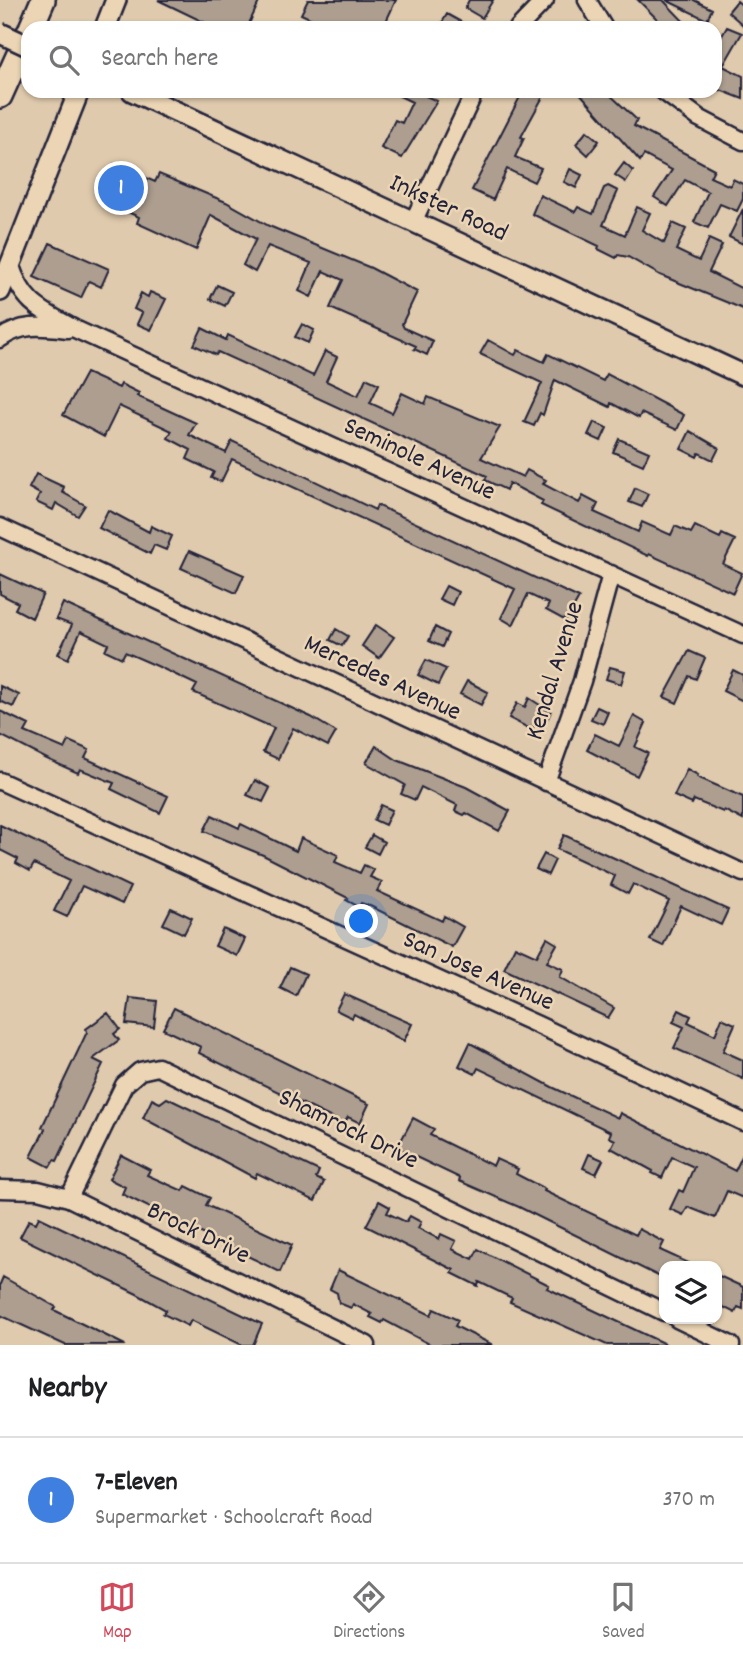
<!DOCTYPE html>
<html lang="en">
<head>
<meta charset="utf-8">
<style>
	body { margin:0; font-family:Dekko,sans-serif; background:#f2f2f2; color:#202124 }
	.controls { position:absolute; right:21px; bottom:21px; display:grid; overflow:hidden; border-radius:14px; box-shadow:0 2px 5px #0004 }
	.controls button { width:63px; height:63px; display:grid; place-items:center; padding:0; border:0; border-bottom:2px solid #e0e0e0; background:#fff; color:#202124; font:35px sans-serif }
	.you { position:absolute; left:362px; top:922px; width:24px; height:24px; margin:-18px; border:5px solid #fff; border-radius:50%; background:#1a73e8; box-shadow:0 0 0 10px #1a73e833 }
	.badge { display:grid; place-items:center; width:46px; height:46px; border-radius:50%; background:#d1495b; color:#fff; font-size:23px; font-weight:700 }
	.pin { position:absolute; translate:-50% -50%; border:4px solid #fff; box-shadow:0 2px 7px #0006 }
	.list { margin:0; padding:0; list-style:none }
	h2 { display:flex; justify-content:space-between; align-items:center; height:91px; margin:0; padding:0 28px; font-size:30px }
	h2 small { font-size:23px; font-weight:400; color:#757577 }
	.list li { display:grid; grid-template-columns:46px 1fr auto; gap:21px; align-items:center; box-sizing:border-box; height:126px; padding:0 28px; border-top:2px solid #e0e0e0 }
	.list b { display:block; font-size:26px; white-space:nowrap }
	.list p { margin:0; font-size:23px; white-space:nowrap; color:#757577 }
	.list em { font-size:23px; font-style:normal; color:#757577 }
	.icon { flex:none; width:38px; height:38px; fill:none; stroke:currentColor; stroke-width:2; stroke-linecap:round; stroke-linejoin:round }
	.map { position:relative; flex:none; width:743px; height:1345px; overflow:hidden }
	.search { position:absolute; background:#fff; box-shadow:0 2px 5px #0004; left:21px; right:21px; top:21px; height:77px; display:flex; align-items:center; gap:18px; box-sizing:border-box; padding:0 24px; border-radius:21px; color:#757577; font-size:26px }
	.sheet { height:217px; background:#fff }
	nav { display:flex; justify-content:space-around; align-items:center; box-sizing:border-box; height:98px; border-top:2px solid #e0e0e0; background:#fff; font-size:19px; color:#757577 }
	nav a { display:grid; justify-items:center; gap:4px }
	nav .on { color:#d1495b }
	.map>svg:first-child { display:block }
	.building { fill:#ad9e8f; stroke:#22223b; stroke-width:2 }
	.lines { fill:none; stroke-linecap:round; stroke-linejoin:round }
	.minor-casing { stroke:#22223b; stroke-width:21 }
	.major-casing { stroke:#22223b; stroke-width:24 }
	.highway-casing { stroke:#22223b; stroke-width:28 }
	.minor { stroke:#ebd5b4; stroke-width:16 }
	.major { stroke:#ebd5b4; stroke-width:19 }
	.highway { stroke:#ebd5b4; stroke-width:23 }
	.major-bridge-casing { stroke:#22223b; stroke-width:24; stroke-linecap:butt }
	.major-bridge { stroke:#ebd5b4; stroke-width:19 }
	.labels { text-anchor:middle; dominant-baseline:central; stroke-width:5; stroke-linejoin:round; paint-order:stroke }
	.street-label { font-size:26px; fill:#22223b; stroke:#ebd5b4 }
</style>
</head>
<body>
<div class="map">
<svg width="743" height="1345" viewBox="0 0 743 1345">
	<rect width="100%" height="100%" fill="#dfcaad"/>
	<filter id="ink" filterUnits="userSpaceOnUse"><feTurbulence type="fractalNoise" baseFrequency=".0143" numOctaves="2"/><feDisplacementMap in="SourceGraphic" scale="14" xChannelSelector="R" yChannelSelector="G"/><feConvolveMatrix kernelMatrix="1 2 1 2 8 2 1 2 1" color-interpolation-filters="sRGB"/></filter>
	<g filter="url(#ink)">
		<!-- building -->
		<path class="building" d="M158 0H260L247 28H216Z
			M308 0H396L383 28H331L301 14Z
			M469 0H493L482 18 465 8Z
			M638 0H663L690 28H666Z
			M666 0H694L712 9 707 20Z
			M737 1 743 6V25L728 12Z
			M447 14 472 28H439Z
			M727 27 742 33 723 66 743 76V99L715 88V48Z
			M389 91H415L437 101 402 158 381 148 395 120 402 123 412 102Z
			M523 91H536L544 95 521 137 524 138 515 157 541 168 534 182 507 169 493 200 472 190Z
			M578 91H606L637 120 634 126 714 169 710 177 730 186 733 179 743 184V199L737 211 720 204 708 228 694 222 708 192 685 180 668 206 654 197 672 170 644 155 640 161Z
			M587 131 599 141 588 155 576 144Z
			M624 163 633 171 626 182 615 175Z
			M114 164 155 182 159 174 226 202 269 226 371 268 417 292 402 324 404 328 433 341 427 355 414 349 416 346 330 308 343 280 323 271 311 297 299 291 311 263 268 246 255 272 243 265 256 239 211 215 196 250 137 223 139 217 98 199Z
			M570 169 582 175 576 188 564 182Z
			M608 186 618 191 603 225 625 235 637 207 650 213 642 230 664 243 673 223 686 229 676 250 699 261 709 239 722 245 709 272 743 289V309L660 275 628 257 618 255 616 258 598 249 599 246 532 214 540 195 575 212 578 207 593 214 604 188Z
			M743 209V244L729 237Z
			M50 243 109 269 101 287 89 281 81 298 34 277Z
			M217 285 232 292 225 306 210 299Z
			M150 292 166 299 151 330 137 324 142 313 134 309 141 293 148 297Z
			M302 324 314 330 308 343 295 337Z
			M202 328 226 340 228 335 313 376 325 351 337 357 326 381 358 396 366 378 379 384 370 403 392 413 402 393 425 404 428 397 500 427 481 458 523 477 527 470 546 480 543 484 579 503 583 496 598 504 594 512 638 532 642 522 671 535 675 526 691 533 695 526 720 538 722 534 735 540 723 564 742 573 733 593 649 554 648 556 541 505 543 501 509 483 506 490 485 480 487 476 218 352 216 355 194 345Z
			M488 340 515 355 518 350 544 362 548 354 603 381 607 374 684 415 677 430 641 413 639 418 611 403 610 407 555 380 543 415 540 413 534 426 524 422 542 383 480 354Z
			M86 373 119 388 121 384 139 393 137 396 196 423 189 435 226 453 232 441 375 510 377 505 579 598 566 621 546 610 549 604 528 594 513 625 501 618 515 589 232 459 221 482 211 478 214 472 187 459 191 450 168 438 172 431 119 406 104 437 63 415Z
			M594 422 607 428 601 441 588 435Z
			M690 431 719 448 713 460 699 453 697 457 681 449Z
			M619 439 649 452 643 465 613 452Z
			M36 474 64 487 62 492 85 505 78 516 56 503 53 510 36 502 40 494 29 488Z
			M635 488 648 494 642 507 629 502Z
			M108 510 149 532 151 526 172 536 166 550 154 545 150 554 99 528Z
			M189 551 244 575 236 593 181 568Z
			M0 574 43 594 32 618 15 609 18 603 0 594Z
			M446 586 458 592 452 605 439 599Z
			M63 603 311 717 336 732 328 746 293 728 278 759 263 752 274 728 193 692 197 685 157 666 125 652 122 658 105 650 108 644 81 631 68 659 58 654 72 625 56 619Z
			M376 625 394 637 379 658 362 646Z
			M435 627 448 634 442 647 429 641Z
			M336 629 348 636 342 646 330 640Z
			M689 651 705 658 696 679 689 676 677 703 664 697Z
			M426 660 446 669 438 685 418 675Z
			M610 667 625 671 621 684 606 679Z
			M733 670 743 675V701L723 691Z
			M467 681 488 692 481 705 460 694Z
			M0 686 19 695 13 707 0 701Z
			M529 698 551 712 543 727 536 723 532 730 509 718 517 703 525 707Z
			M597 707 608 712 603 724 591 719Z
			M0 711 29 725 25 732 65 749 69 741 89 750 85 758 168 796 160 813 111 789 114 783 80 769 78 773 47 759 0 735Z
			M634 716 646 723 635 747 648 753 637 776 587 750 595 734 619 746Z
			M376 746 397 760 466 787 510 811 499 831 466 813 464 815 455 811 457 805 421 787 415 800 401 794 405 785 366 763Z
			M687 769 698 775 697 777 743 797V820L724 810 723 812 694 800 692 804 674 796Z
			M255 780 270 788 263 802 247 795Z
			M381 805 392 810 385 825 374 820Z
			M212 815 239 828 241 824 296 851 301 838 338 855 335 862 360 873 364 865 374 870 370 877 382 882 377 891 442 921 444 916 463 927 452 947 370 906 361 903 359 907 346 900 348 898 263 855 204 831Z
			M0 825 130 887 122 904 82 886 67 917 54 911 69 881 34 864 30 871 16 863 18 859 0 850Z
			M372 835 384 842 378 854 365 847Z
			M564 835 728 910 721 925 681 906 663 946 650 940 669 901 633 884 628 894 611 885 615 876 557 849Z
			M544 854 555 860 548 875 536 869Z
			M171 908 192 918 184 934 163 924Z
			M223 929 245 939 237 956 215 946Z
			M547 938 557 944 547 962 563 969 560 977 614 1008 608 1018 504 969 515 946 537 956Z
			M290 967 306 974 296 996 280 988Z
			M344 994 412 1024 404 1041 354 1014 352 1018 336 1010Z
			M130 998 157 1001 154 1027 126 1024Z
			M174 1008 369 1104 360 1123 348 1117 344 1124 199 1053 201 1047 163 1029Z
			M679 1010 691 1016 688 1022 715 1035 722 1018 735 1024 723 1051 743 1060V1079L674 1048 684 1027 673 1022Z
			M108 1013 120 1029 114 1034 119 1040 93 1059 103 1064 57 1161 54 1160 50 1167 31 1157 45 1129 42 1127 87 1032 86 1029Z
			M470 1043 552 1087 618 1118 620 1113 735 1171 743 1154V1198L727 1191 715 1218 688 1207 683 1215 670 1209 679 1190 683 1192 694 1167 672 1157 662 1178 652 1173 653 1171 611 1148 615 1140 609 1137 611 1132 478 1068 475 1074 459 1066Z
			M167 1098 319 1171 316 1178 324 1182 315 1201 257 1173 255 1178 143 1118 152 1099 160 1103Z
			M413 1118 434 1129 430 1135 493 1166 496 1159 518 1169 516 1174 545 1189 544 1191 636 1235 639 1229 664 1242 660 1250 695 1266H664V1279L519 1207 459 1181 460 1178 397 1148Z
			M589 1154 603 1160 596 1174 583 1168Z
			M121 1155 150 1170 147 1175 183 1191 186 1186 210 1198 206 1205 292 1245 280 1272 122 1194 125 1187 109 1179Z
			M379 1201 390 1207 387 1213 406 1222 410 1216 421 1222 418 1228 439 1239 441 1234 456 1241 452 1249 473 1259 478 1249 549 1285 547 1288 667 1345H607L510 1302 512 1298 479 1282 478 1286 452 1273 454 1270 366 1226Z
			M39 1217 262 1324 253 1345H242L191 1320 188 1326 163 1314 166 1310 137 1294 20 1237 29 1220 36 1223Z
			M338 1270 431 1315 434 1309 458 1320 455 1326 493 1345H431L384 1320 382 1323 370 1317 372 1314 353 1304 351 1308 339 1303 337 1293 330 1289Z
			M717 1275 743 1287V1309L738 1307 735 1313 717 1304Z
			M3 1277 56 1307 54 1310 125 1345H65L0 1315V1284Z"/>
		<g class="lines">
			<defs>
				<path id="minor" d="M587 0 604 28
					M518 28 545 0
					M663 91 699 118 743 141
					M413 222 475 91
					M10 263C22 303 40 310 75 329L743 635
					M0 339C21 323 42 326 68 329
					M0 527 743 873
					M0 781 538 1025 743 1122
					M546 782 582 681 611 574
					M0 1189 38 1190 69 1198 367 1345
					M69 1198 124 1085 140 1071 158 1067 664 1312
					M677 1319 731 1345"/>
				<path id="major" d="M105 28 116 0
					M132 91 743 375
					M0 291 79 91"/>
				<path id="highway" d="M31 28 43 0
					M0 96 28 34"/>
			</defs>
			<!-- minor casing -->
			<use href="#minor" class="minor-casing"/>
			<!-- major casing -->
			<use href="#major" class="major-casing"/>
			<!-- highway casing -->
			<use href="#highway" class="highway-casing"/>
			<!-- minor -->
			<use href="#minor" class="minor"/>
			<!-- major -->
			<use href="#major" class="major"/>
			<!-- highway -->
			<use href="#highway" class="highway"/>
			<defs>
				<path id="major-bridge" d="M0 33 28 46"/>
			</defs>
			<!-- major-bridge casing -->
			<use href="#major-bridge" class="major-bridge-casing"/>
			<!-- major-bridge -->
			<use href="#major-bridge" class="major-bridge"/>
		</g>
	</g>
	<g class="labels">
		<!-- street labels -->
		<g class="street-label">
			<text transform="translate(448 209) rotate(25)">Inkster Road</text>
			<text transform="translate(419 460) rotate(25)">Seminole Avenue</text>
			<text transform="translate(556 671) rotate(-73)">Kendal Avenue</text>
			<text transform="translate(382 679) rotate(25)">Mercedes Avenue</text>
			<text transform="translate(478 972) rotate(24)">San Jose Avenue</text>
			<text transform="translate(348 1130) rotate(26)">Shamrock Drive</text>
			<text transform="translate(198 1234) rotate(26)">Brock Drive</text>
		</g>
	</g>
</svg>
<div class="controls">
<button><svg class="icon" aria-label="layers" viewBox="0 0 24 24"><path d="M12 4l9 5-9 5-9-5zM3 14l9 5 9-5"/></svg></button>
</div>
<div class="you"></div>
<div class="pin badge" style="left:121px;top:188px;background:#3f7fe0">1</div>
<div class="search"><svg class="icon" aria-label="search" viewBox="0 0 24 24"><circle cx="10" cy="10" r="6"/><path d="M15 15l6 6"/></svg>Search here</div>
</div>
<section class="sheet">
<h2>Nearby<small></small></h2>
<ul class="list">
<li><span class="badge" style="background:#3f7fe0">1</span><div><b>7-Eleven</b><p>Supermarket · Schoolcraft Road</p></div><em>370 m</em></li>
</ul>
</section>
<nav>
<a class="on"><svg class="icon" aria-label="map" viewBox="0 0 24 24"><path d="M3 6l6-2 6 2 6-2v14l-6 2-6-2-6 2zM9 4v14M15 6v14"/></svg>Map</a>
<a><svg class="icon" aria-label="directions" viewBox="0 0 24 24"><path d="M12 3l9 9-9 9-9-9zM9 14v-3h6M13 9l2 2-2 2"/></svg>Directions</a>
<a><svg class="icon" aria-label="saved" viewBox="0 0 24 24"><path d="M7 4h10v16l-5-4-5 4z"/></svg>Saved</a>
</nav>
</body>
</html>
